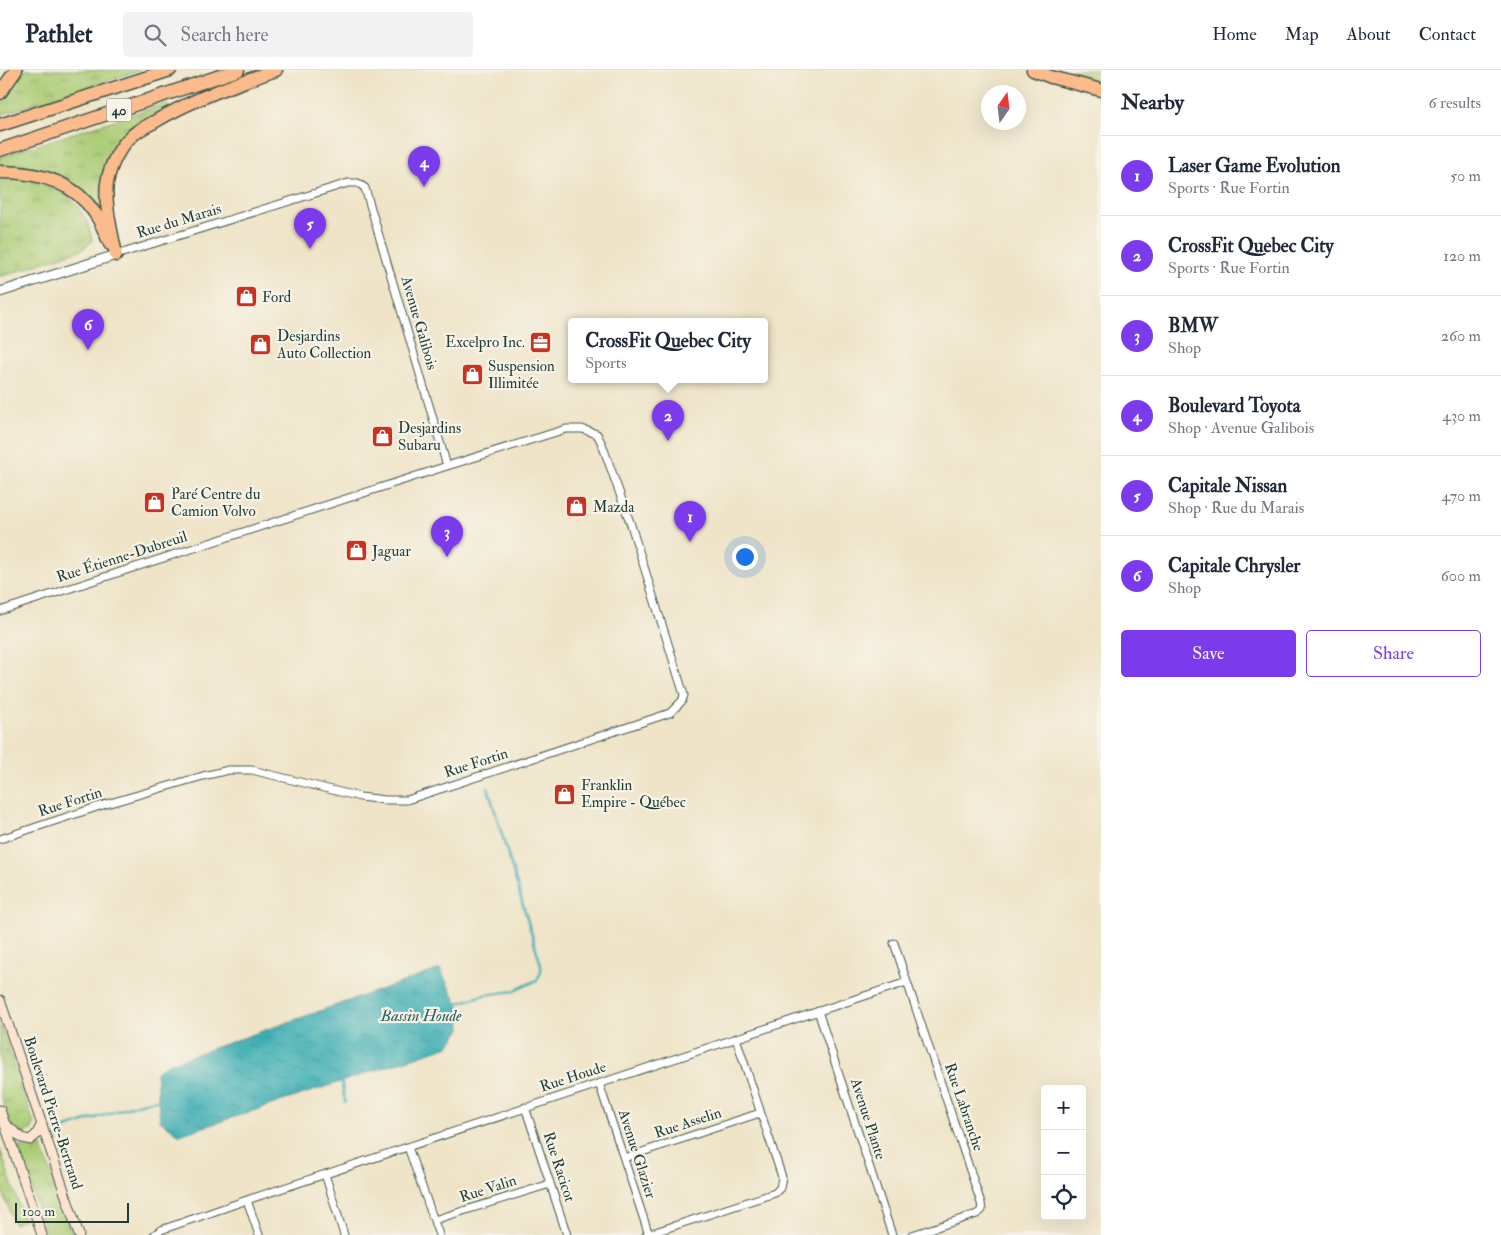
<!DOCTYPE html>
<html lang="en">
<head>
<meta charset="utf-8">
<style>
	body { margin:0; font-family:"IM FELL Double Pica",serif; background:#f2f2f3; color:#1f2937 }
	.controls { position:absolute; right:15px; bottom:15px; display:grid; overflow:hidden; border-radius:5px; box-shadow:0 5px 20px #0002 }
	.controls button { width:45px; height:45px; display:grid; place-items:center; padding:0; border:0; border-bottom:1px solid #e0e1e3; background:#fff; color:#1f2937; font:25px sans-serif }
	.compass { position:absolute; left:981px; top:15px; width:45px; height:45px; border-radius:50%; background:#fff; box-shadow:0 5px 20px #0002; rotate:14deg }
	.scale { position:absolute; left:15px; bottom:12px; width:114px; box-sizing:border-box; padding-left:5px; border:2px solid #1f3d34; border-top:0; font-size:14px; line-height:18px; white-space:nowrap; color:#1f3d34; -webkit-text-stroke:4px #f7f3e8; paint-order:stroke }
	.you { position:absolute; left:744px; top:486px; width:18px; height:18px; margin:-12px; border:4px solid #fff; border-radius:50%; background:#1a73e8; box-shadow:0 0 0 8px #1a73e833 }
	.badge { display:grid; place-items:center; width:32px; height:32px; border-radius:50%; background:#7c3aed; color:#fff; font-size:16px; font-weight:700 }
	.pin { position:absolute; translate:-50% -41px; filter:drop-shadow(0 1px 2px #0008) }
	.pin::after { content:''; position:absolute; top:26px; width:18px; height:15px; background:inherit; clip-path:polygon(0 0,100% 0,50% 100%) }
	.popup { position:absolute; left:568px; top:248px; width:200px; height:65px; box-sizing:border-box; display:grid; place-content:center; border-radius:5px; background:#fff; filter:drop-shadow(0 1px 4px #0005); font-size:16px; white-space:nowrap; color:#747a83 }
	.popup b { font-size:19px; color:#1f2937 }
	.popup::after { content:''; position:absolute; left:50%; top:100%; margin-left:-10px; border:10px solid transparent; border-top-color:#fff }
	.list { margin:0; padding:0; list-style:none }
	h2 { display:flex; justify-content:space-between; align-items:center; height:65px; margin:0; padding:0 20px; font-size:21px }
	h2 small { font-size:16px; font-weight:400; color:#747a83 }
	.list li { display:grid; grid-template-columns:32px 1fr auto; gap:15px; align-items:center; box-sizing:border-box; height:80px; padding:0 20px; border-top:1px solid #e0e1e3 }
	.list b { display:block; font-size:19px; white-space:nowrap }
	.list p { margin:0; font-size:16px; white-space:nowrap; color:#747a83 }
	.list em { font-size:16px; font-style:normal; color:#747a83 }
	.actions { display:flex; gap:10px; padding:15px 20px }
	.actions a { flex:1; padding:11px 0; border:1px solid #7c3aed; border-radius:5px; text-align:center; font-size:18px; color:#7c3aed }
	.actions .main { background:#7c3aed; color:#fff }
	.icon { flex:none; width:28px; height:28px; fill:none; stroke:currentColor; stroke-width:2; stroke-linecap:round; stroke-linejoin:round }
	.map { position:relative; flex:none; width:1101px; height:1165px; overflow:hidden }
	header { display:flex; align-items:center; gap:30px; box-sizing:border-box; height:70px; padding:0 25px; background:#fff; border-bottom:1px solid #e0e1e3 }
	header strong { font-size:24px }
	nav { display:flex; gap:28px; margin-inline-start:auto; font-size:18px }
	.search { width:350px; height:45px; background:#f2f2f3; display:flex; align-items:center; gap:12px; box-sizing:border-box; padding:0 18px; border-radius:5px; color:#747a83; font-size:19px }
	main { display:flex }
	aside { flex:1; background:#fff }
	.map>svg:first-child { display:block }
	.grass { fill:url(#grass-tufts); stroke:#648454 }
	.water { fill:url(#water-ripples); stroke:#2e7674 }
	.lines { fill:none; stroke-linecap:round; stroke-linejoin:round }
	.stream { stroke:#3caeb4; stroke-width:2.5 }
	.minor-casing { stroke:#3e564a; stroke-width:9 }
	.tertiary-casing { stroke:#3e564a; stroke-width:11 }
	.secondary-casing { stroke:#3e564a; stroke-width:11 }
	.motorway-casing { stroke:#3e564a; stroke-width:15 }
	.minor { stroke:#fff; stroke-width:7 }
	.tertiary { stroke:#fff; stroke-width:9 }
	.secondary { stroke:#fde4d1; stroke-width:9 }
	.motorway { stroke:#fbbb8c; stroke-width:12 }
	.labels { text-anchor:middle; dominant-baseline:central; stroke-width:4.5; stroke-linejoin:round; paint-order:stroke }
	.shield { fill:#f7f3e8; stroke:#60746a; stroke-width:1 }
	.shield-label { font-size:14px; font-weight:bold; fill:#1f3d34 }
	.street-label { font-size:15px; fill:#1f3d34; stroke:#f7f3e8 }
	.poi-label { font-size:15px; fill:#1f3d34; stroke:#f7f3e8; text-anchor:start }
	.water-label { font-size:16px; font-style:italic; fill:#285f5a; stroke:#f7f3e8 }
</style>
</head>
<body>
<header>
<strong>Pathlet</strong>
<div class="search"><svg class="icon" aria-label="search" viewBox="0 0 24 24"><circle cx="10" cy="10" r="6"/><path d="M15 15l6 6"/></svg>Search here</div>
<nav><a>Home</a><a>Map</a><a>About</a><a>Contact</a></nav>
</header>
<main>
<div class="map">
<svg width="1101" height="1165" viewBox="0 0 1101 1165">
	<defs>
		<pattern id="grass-tufts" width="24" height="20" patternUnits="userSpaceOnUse" patternTransform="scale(1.25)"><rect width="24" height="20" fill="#aacc75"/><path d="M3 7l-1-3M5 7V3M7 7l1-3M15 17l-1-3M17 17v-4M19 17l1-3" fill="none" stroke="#8aa761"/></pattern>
		<pattern id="water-ripples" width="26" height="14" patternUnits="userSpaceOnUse" patternTransform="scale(1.25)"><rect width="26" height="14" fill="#3caeb4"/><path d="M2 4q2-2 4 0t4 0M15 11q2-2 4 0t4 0" fill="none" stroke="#328f93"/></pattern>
	</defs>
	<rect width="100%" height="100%" fill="#f7f3e8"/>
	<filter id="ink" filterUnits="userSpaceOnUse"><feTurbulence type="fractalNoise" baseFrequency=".02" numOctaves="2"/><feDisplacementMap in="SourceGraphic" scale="10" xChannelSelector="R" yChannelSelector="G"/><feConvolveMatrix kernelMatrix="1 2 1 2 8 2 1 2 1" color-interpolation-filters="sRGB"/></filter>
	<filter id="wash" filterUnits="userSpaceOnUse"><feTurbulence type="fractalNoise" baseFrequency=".0096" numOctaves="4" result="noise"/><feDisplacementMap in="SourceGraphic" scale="20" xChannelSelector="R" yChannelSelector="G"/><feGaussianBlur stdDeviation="1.12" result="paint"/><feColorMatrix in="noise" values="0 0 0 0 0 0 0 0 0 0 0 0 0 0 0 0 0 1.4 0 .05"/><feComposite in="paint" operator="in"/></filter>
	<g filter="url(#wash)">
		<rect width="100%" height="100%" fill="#efe4c8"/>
		<!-- grass -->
		<path class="grass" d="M24 0H141L0 45V32L12 20Z
			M1049 0H1101V14L1053 1Z
			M167 33 168 36C122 62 90 86 105 144H101L97 136 86 125 0 99V87Z
			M22 109C31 112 43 113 52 117 75 128 89 146 92 171L83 179 0 207V110Z
			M0 953 34 1054 31 1060 26 1063H19L13 1059 0 1024Z
			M39 1073 41 1074 72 1165H46L18 1077 19 1076C27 1079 33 1079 39 1073Z
			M0 1079 24 1150 14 1154 0 1114Z"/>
		<!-- water -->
		<path class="water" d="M440 899 460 939 461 959 449 976 180 1065 160 1051 156 1002 168 994Z"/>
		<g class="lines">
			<!-- stream -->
			<path class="stream" d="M456 934 484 925 514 921 537 910 541 902V895L488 718
				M341 1009 345 1032
				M63 1059 140 1033 162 1029"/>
		</g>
	</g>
	<g filter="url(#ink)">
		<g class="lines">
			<defs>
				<path id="minor" d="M116 185 348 113H358L365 118 447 396
					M0 541 447 396 566 359H582L597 364 602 374 631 455 684 625 682 631 670 643 407 730H385L360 727 252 700H229L203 706 103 735 0 769
					M894 873 981 1133 982 1140 977 1144 912 1165
					M818 941 892 1165
					M599 1013 649 1165
					M525 1037 567 1165
					M408 1077 439 1165
					M624 1088 760 1043
					M325 1104 344 1165
					M247 1130 259 1165
					M434 1150 550 1114
					M154 1165 161 1160 247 1130 907 912
					M646 1165 775 1123 780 1118 782 1107 736 968"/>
				<path id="tertiary" d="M0 222 116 185"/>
				<path id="secondary" d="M0 930 79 1165
					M0 1040 42 1165
					M6 1055 22 1068 30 1070 36 1065 42 1054"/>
				<path id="motorway" d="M1033 0 1051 7 1101 20
					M0 23 16 0
					M0 55 170 0
					M0 80 238 0
					M0 102C36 102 73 111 94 142 101 151 105 163 110 174
					M116 185C112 164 104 134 107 113 110 95 120 75 134 64 140 59 147 56 154 52 193 29 233 15 276 0"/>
			</defs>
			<!-- minor casing -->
			<use href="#minor" class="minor-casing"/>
			<!-- tertiary casing -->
			<use href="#tertiary" class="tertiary-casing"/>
			<!-- secondary casing -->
			<use href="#secondary" class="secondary-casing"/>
			<!-- motorway casing -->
			<use href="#motorway" class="motorway-casing"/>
			<!-- minor -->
			<use href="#minor" class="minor"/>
			<!-- tertiary -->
			<use href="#tertiary" class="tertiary"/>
			<!-- secondary -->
			<use href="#secondary" class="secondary"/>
			<!-- motorway -->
			<use href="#motorway" class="motorway"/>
		</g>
	</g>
	<!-- icons -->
	<defs>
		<symbol id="shop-square" viewBox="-11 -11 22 22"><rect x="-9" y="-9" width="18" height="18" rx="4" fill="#c8321e" stroke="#f7f3e8"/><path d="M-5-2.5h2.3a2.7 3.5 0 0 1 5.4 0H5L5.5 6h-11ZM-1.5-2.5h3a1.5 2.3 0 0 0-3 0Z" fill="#fff"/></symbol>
		<symbol id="office-square" viewBox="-11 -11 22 22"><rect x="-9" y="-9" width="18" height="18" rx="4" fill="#c8321e" stroke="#f7f3e8"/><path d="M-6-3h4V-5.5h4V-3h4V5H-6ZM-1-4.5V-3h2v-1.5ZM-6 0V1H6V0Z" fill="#fff"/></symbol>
	</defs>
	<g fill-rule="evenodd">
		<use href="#shop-square" x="234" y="214" width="25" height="25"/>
		<use href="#office-square" x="528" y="260" width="25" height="25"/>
		<use href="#shop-square" x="248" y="262" width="25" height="25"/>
		<use href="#shop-square" x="460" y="292" width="25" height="25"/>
		<use href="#shop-square" x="370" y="354" width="25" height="25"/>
		<use href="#shop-square" x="142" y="420" width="25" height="25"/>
		<use href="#shop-square" x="564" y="424" width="25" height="25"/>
		<use href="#shop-square" x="344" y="468" width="25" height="25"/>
		<use href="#shop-square" x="552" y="712" width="25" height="25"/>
	</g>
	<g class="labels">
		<!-- shield labels -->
		<rect class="shield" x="106.5" y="28.5" width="25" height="23" rx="4"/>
		<g class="shield-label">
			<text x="119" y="40">40</text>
		</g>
		<!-- street labels -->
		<g class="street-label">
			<text transform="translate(179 151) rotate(-17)">Rue du Marais</text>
			<text transform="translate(419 253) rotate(74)">Avenue Galibois</text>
			<text transform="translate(122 487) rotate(-18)">Rue Étienne-Dubreuil</text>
			<text transform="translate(476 693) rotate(-18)">Rue Fortin</text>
			<text transform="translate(70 732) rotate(-18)">Rue Fortin</text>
			<text transform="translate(573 1007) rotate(-18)">Rue Houde</text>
			<text transform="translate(964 1037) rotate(71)">Rue Labranche</text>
			<text transform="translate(53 1043) rotate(72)">Boulevard Pierre-Bertrand</text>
			<text transform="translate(868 1049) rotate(72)">Avenue Plante</text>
			<text transform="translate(688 1053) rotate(-18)">Rue Asselin</text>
			<text transform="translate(637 1084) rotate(72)">Avenue Glazier</text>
			<text transform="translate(559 1097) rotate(72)">Rue Racicot</text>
			<text transform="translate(488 1119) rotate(-18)">Rue Valin</text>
		</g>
		<!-- poi labels -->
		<g class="poi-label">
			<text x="262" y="227">Ford</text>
			<text x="277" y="266">Desjardins<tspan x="277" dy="17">Auto Collection</tspan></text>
			<text x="525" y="272" text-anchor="end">Excelpro Inc.</text>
			<text x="488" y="296">Suspension<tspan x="488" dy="17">Illimitée</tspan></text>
			<text x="398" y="358">Desjardins<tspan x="398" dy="17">Subaru</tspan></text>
			<text x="171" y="424">Paré Centre du<tspan x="171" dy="17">Camion Volvo</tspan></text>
			<text x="593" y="437">Mazda</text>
			<text x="372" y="481">Jaguar</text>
			<text x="581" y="715">Franklin<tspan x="581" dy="17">Empire - Québec</tspan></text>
		</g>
		<!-- water labels -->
		<g class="water-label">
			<text x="421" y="946">Bassin Houde</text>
		</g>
	</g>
</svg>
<div class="controls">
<button>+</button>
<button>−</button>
<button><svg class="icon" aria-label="locate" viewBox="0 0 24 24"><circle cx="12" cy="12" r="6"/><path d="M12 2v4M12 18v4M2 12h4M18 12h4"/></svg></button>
</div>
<svg class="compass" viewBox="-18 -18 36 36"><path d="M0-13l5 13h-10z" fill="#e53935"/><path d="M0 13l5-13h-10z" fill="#747a83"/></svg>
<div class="scale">100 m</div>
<div class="you"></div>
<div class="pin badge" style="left:690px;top:472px">1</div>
<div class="pin badge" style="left:668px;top:371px">2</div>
<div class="popup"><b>CrossFit Quebec City</b>Sports</div>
<div class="pin badge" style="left:447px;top:487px">3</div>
<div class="pin badge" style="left:424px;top:117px">4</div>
<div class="pin badge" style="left:310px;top:179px">5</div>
<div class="pin badge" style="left:88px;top:280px">6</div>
</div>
<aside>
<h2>Nearby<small>6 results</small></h2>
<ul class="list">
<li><span class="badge">1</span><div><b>Laser Game Evolution</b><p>Sports · Rue Fortin</p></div><em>50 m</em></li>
<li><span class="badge">2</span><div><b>CrossFit Quebec City</b><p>Sports · Rue Fortin</p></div><em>120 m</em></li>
<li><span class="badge">3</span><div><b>BMW</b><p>Shop</p></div><em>260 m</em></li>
<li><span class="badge">4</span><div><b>Boulevard Toyota</b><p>Shop · Avenue Galibois</p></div><em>430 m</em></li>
<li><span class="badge">5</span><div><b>Capitale Nissan</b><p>Shop · Rue du Marais</p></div><em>470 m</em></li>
<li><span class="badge">6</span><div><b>Capitale Chrysler</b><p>Shop</p></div><em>600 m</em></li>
</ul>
<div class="actions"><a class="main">Save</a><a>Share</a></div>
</aside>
</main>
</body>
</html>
